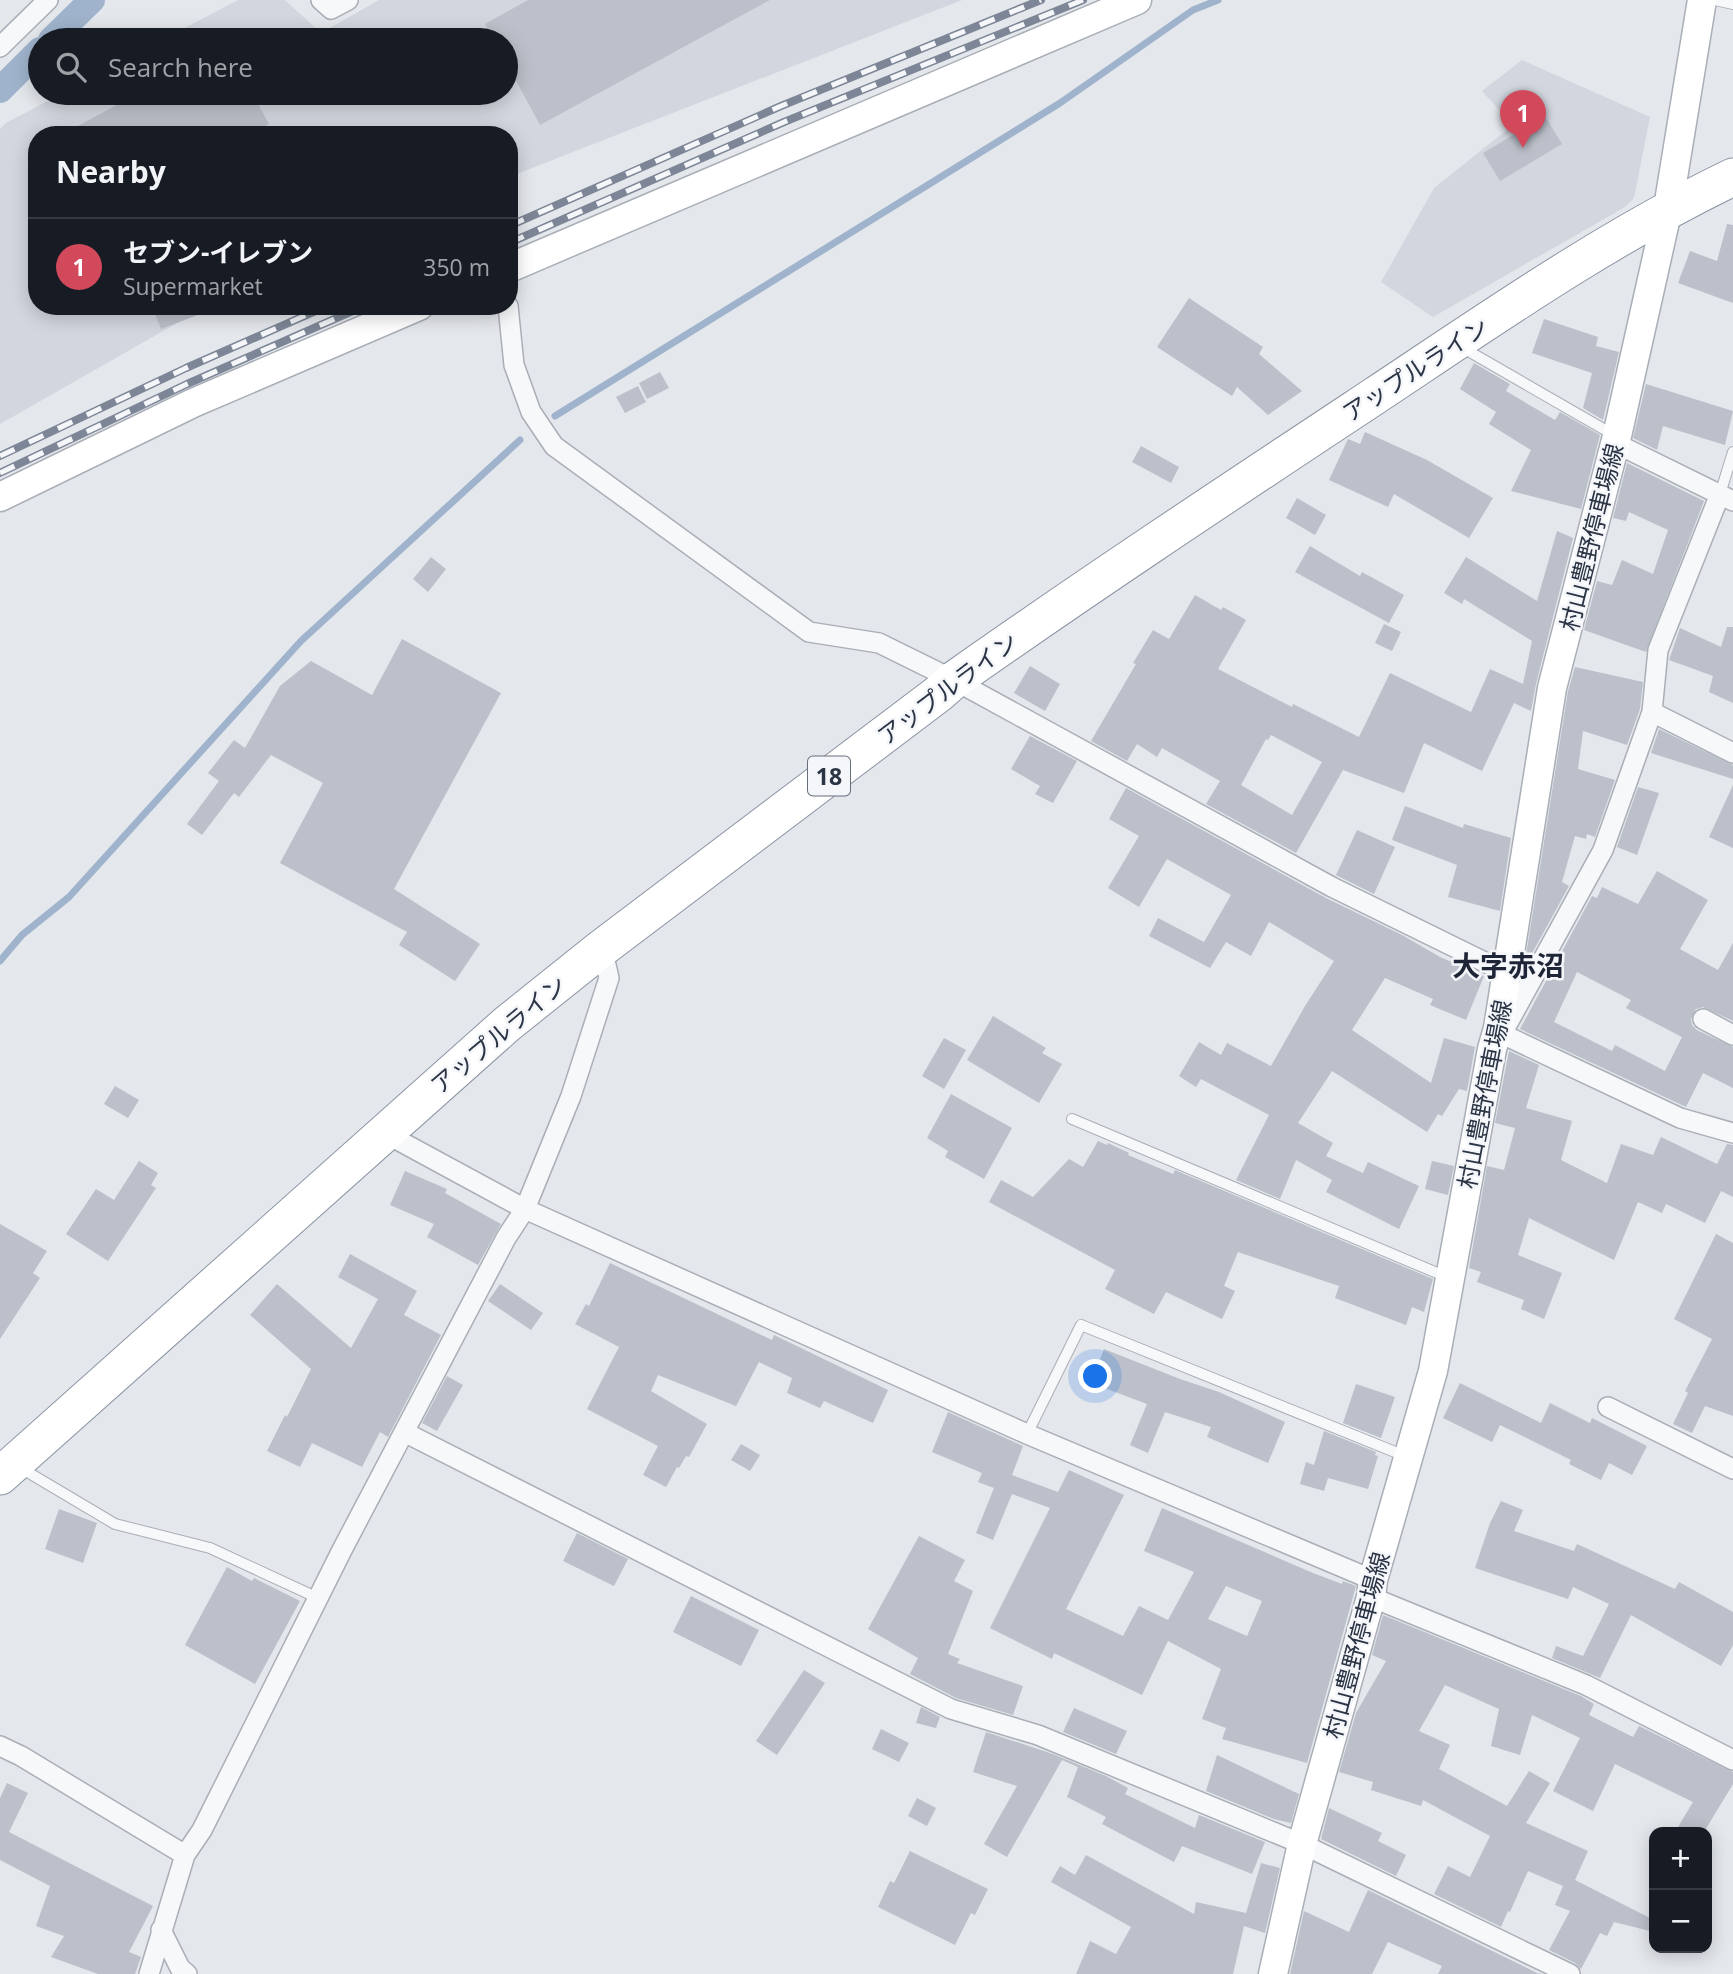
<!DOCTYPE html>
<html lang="en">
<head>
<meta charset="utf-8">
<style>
	body { margin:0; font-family:"Open Sans","Noto Sans JP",sans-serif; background:#242831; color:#f1f3f6 }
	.controls { position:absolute; right:21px; bottom:21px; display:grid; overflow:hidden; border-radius:14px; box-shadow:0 4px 18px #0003 }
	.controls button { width:63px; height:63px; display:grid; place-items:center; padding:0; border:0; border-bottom:2px solid #363941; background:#171b24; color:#f1f3f6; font:35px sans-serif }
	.you { position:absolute; left:1096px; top:1377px; width:24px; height:24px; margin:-18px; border:5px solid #fff; border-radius:50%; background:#1a73e8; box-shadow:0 0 0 10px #1a73e833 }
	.badge { display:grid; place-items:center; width:46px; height:46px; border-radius:50%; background:#d1495b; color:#fff; font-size:23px; font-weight:700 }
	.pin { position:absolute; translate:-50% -58px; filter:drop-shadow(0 2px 4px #0008) }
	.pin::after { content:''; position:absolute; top:37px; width:24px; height:21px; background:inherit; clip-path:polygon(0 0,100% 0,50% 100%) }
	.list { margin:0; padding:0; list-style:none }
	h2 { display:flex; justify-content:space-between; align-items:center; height:91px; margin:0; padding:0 28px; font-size:30px }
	h2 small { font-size:23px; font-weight:400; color:#9ea1a6 }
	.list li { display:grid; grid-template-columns:46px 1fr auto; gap:21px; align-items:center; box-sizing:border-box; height:98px; padding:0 28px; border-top:2px solid #363941 }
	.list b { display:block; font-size:26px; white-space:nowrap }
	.list p { margin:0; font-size:23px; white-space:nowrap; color:#9ea1a6 }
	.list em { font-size:23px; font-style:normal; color:#9ea1a6 }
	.icon { flex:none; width:38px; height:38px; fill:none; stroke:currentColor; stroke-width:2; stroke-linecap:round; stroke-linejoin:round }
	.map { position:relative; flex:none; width:1733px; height:1974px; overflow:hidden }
	.search { position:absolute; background:#171b24; box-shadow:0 4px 18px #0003; left:28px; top:28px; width:490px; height:77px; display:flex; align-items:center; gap:18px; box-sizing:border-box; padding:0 24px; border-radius:38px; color:#9ea1a6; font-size:26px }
	.panel { position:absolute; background:#171b24; box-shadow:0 4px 18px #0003; left:28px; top:126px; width:490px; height:189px; border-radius:28px }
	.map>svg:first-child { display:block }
	.built { fill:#d2d6de }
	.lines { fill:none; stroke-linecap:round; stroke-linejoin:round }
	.stream { stroke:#9fb4cc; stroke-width:7 }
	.canal { stroke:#9fb4cc; stroke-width:26 }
	.building { fill:#bbc0ca; fill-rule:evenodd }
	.lane-casing { stroke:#a9aeb7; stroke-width:12 }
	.street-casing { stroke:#a9aeb7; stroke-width:22 }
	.secondary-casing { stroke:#a9aeb7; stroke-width:31 }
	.highway-casing { stroke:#8b94a3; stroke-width:39 }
	.lane { stroke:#f7f8fa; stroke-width:10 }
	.street { stroke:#f7f8fa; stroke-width:19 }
	.secondary { stroke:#fff; stroke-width:28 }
	.highway { stroke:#fff; stroke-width:37 }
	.rail-casing { stroke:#7d8696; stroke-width:8 }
	.rail { stroke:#f4f6f9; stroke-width:5; stroke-dasharray:16; stroke-linecap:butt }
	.labels { text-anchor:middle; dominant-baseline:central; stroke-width:5; stroke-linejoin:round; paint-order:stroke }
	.shield { fill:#f4f6f9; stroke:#676e7b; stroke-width:2 }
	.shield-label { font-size:23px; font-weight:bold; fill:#2b3445 }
	.street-label { font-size:24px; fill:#2b3445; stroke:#f4f6f9 }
	.quarter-label { font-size:28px; font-weight:bold; fill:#1d2536; stroke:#f4f6f9 }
</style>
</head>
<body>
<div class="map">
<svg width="1733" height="1974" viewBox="0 0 1733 1974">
	<rect width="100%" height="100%" fill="#e4e7ec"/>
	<!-- built -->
	<path class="built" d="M238 0H285L321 33 379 0H962L509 177V135H37V306H207L0 424V129L6 123 63 93H506V40H162Z
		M1522 60 1650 117 1634 198 1625 207 1433 317 1381 282 1434 188 1513 125 1482 91Z"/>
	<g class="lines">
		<!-- stream -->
		<path class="stream" d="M555 416 1060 103 1193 10 1218 0
			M0 961 22 935 69 897 301 641 520 440"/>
		<!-- canal -->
		<path class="canal" d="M51 40 92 0
			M0 90 40 50"/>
	</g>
	<!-- building -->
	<path class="building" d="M528 0H770L540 125 506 62V40H494L485 24Z
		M139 93H252L269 124 250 135H61Z
		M1545 116 1562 144 1500 181 1483 153Z
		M1727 224 1733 225V303L1678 283 1690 251 1717 261Z
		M1189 298 1263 347 1259 354 1302 391 1268 415 1237 387 1232 396 1157 347Z
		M152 306H216V308L161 329Z
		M1544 319 1598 337 1596 346 1619 352 1603 420 1583 408 1592 373 1532 353Z
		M1474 363 1510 384 1506 391 1555 420 1560 412 1600 435 1581 509 1511 491 1531 450 1489 424 1496 412 1460 389Z
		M660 372 669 388 647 399 639 383Z
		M1646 384 1733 411 1725 445 1663 426 1657 450 1633 438Z
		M638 386 646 402 625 413 616 397Z
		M1365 432 1427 460 1493 498 1469 538 1394 494 1388 507 1329 480 1348 439 1360 444Z
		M1141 446 1179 467 1171 483 1132 462Z
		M1627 463 1704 501 1646 652 1584 630 1597 581 1612 585 1622 560 1653 574 1668 530 1629 512 1626 521 1613 518Z
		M1297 498 1326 515 1315 535 1286 518Z
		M1557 531 1573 538 1536 684 1531 711 1514 703 1482 771 1424 743 1404 793 1343 770 1296 853 1206 804 1220 781 1162 748 1157 757 1137 744 1127 761 1091 741 1136 664 1133 663 1153 630 1169 639 1195 595 1221 610 1223 607 1246 620 1218 669 1292 707 1293 704 1359 737 1390 673 1471 712 1490 669 1523 684 1532 641 1464 599 1462 604 1444 593 1466 557 1537 601ZM1271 735 1322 762 1292 815 1241 785 1266 739 1268 740Z
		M1310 546 1360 576 1362 572 1404 595 1389 623 1295 572Z
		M431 557 446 569 428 592 413 579Z
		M1384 624 1401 632 1392 651 1375 643Z
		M1727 627H1733V703L1709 692 1713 676 1669 660 1680 628 1721 647Z
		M402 639 501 693 394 889 480 944 455 981 399 945 407 932 280 863 323 783 271 755 239 797 234 793 202 835 187 824 219 781 208 773 234 740 245 748 280 686 311 661 372 695Z
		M1030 666 1060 684 1045 711 1014 693Z
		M1575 667 1643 682 1640 709 1627 745 1583 731 1578 769 1615 780 1595 837 1587 834 1586 839 1575 836 1562 882 1569 886 1524 968 1568 691Z
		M1659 729 1733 765V779L1651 753Z
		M1030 736 1077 761 1053 803 1035 794 1040 786 1011 769Z
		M1733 785V848L1709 837Z
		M1638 787 1659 793 1637 855 1617 847Z
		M1126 788 1326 898 1402 935 1440 957 1484 976 1466 1020 1430 1005 1433 999 1385 978 1352 1030 1431 1083 1444 1038 1475 1047 1467 1091 1459 1089 1442 1116 1438 1114 1427 1132 1332 1071 1298 1123 1333 1143 1326 1156 1363 1173 1368 1162 1419 1186 1399 1229 1326 1192 1332 1180 1296 1160 1280 1199 1236 1180 1269 1115 1201 1079 1196 1087 1179 1076 1199 1042 1221 1055 1227 1043 1271 1066 1305 1006 1334 961 1269 922 1251 956 1226 942 1210 968 1149 936 1158 918 1204 942 1231 895 1167 859 1139 907 1108 888 1139 836 1109 819Z
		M1405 806 1463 828 1464 824 1511 838 1500 911 1448 897 1457 865 1392 840Z
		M1357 830 1395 847 1374 894 1336 875Z
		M1657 871 1708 900 1680 949 1718 970 1733 943V1021L1703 1007 1696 1009 1691 1019 1692 1025 1697 1030 1733 1047V1088L1703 1073 1686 1107 1520 1029 1592 896 1597 898 1602 887 1638 904ZM1577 972 1631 1000 1626 1008 1682 1037 1665 1071 1615 1045 1612 1051 1554 1022Z
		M993 1016 1046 1048 1042 1053 1062 1064 1039 1103 967 1060Z
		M944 1038 966 1050 944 1089 922 1076Z
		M1509 1051 1539 1065 1526 1108 1572 1121 1561 1160 1607 1183 1621 1144 1653 1155 1661 1137 1717 1164 1727 1144 1733 1145V1197L1721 1191 1705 1223 1666 1204 1662 1213 1638 1202 1614 1260 1529 1218 1518 1255 1562 1273 1544 1319 1521 1309 1524 1300 1477 1282 1481 1272 1469 1268 1487 1166 1504 1170 1515 1128 1495 1123Z
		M115 1086 139 1100 128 1118 104 1104Z
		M951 1094 1012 1128 984 1179 945 1157 948 1151 927 1138Z
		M1098 1141 1107 1145 1108 1143 1129 1153 1128 1155 1173 1174 1175 1170 1433 1279 1424 1312 1412 1307 1406 1325 1335 1298 1339 1286 1238 1252 1224 1286 1235 1291 1222 1319 1166 1292 1154 1314 1105 1289 1115 1270 989 1202 1001 1180 1033 1197 1069 1159 1083 1167Z
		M139 1161 158 1173 151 1185 156 1188 108 1261 66 1234 96 1189 114 1200Z
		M1432 1161 1454 1166 1448 1195 1425 1189Z
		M405 1171 447 1189 445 1193 501 1224 478 1265 427 1237 434 1224 390 1205Z
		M0 1224 47 1251 33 1273 40 1278 0 1339Z
		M1716 1234 1733 1243V1416L1705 1406 1692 1433 1673 1424 1688 1393 1685 1391 1712 1339 1674 1319Z
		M350 1254 417 1291 404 1315 441 1335 388 1437 380 1432 362 1467 312 1443 300 1467 267 1451 285 1415 287 1417 311 1369 250 1315 277 1284 351 1348 378 1299 338 1277Z
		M610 1263 772 1340 774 1335 888 1390 873 1423 824 1401 820 1408 787 1393 792 1378 759 1362 736 1406 658 1375 651 1391 707 1424 689 1457 686 1456 679 1468 677 1467 666 1487 643 1475 658 1446 587 1409 619 1347 575 1324 586 1304 589 1306Z
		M500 1284 543 1313 531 1330 488 1301Z
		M1104 1349 1180 1379 1219 1392 1285 1422 1268 1463 1207 1437 1211 1427 1165 1412 1148 1453 1130 1445 1147 1404 1091 1383Z
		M447 1376 463 1385 437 1431 422 1423Z
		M1460 1383 1541 1423 1550 1403 1590 1423 1592 1418 1647 1446 1632 1475 1609 1463 1601 1480 1569 1464 1571 1460 1500 1425 1492 1442 1443 1418Z
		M1356 1384 1395 1397 1381 1438 1343 1423Z
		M948 1412 1023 1446 1012 1475 1058 1492 1069 1470 1124 1495 1066 1609 1123 1636 1139 1606 1168 1620 1194 1572 1144 1551 1162 1508 1313 1573 1342 1584 1343 1581 1356 1586 1307 1763 1222 1739 1226 1728 1202 1719 1221 1669 1168 1641 1142 1695 1054 1653 1052 1659 990 1628 1050 1508 1012 1494 993 1540 976 1533 994 1488 978 1482 982 1473 932 1452ZM1226 1586 1262 1601 1247 1636 1208 1619Z
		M1324 1431 1376 1452 1375 1455 1378 1456 1368 1489 1328 1478 1324 1491 1300 1484 1306 1462 1314 1465Z
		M741 1444 760 1455 750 1471 731 1460Z
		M1501 1501 1523 1510 1514 1531 1574 1551 1577 1544 1675 1589 1679 1582 1733 1612V1645L1721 1666 1631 1615 1600 1678 1552 1658 1556 1646 1583 1656 1609 1604 1573 1587 1568 1599 1475 1568 1490 1523Z
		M59 1509 97 1523 83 1563 45 1549Z
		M577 1533 628 1559 614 1586 563 1561Z
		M919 1536 965 1560 954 1581 973 1591 948 1654 960 1659 957 1663 1023 1686 1013 1715 956 1698 910 1674 918 1658 868 1629Z
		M227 1567 252 1581 254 1578 300 1601 255 1684 185 1645Z
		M691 1596 759 1630 741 1666 673 1632Z
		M1383 1615 1581 1696 1594 1704 1589 1715 1633 1737 1639 1726 1733 1772V1784L1704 1832H1675L1693 1802 1615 1764 1593 1811 1553 1791 1580 1738 1532 1715 1520 1755 1491 1746 1499 1709 1445 1685 1419 1731 1450 1745 1439 1769 1507 1806 1529 1771 1550 1783 1526 1823 1588 1851 1575 1880 1654 1920V1932L1614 1922 1607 1936 1600 1933 1581 1969 1575 1963 1549 1950 1570 1911 1555 1905 1563 1886 1528 1871 1510 1912 1508 1911 1501 1927 1434 1894 1448 1866 1470 1877 1490 1836 1423 1800 1421 1806 1371 1790 1373 1782 1339 1772 1356 1713 1386 1661 1372 1655Z
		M804 1670 825 1683 777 1755 756 1741Z
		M921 1707 940 1717 936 1728 916 1723Z
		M1074 1708 1127 1731 1116 1754 1063 1732Z
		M881 1729 909 1743 899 1762 872 1749Z
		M986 1732 1053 1754 1106 1776 1128 1788 1125 1794 1195 1828 1199 1815 1265 1842 1252 1874 1182 1846 1174 1862 1102 1824 1106 1817 1067 1797 1078 1767 1062 1760 1007 1857 984 1844 1017 1786 973 1772Z
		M1217 1755 1299 1794 1291 1823 1274 1819 1206 1791Z
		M7 1783 28 1793 9 1832 153 1906 129 1952 141 1957 135 1974H98L51 1957 64 1936 36 1926 50 1886 0 1860V1798Z
		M917 1798 936 1808 927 1826 908 1816Z
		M1329 1808 1382 1833 1378 1841 1406 1855 1396 1876 1321 1839Z
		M910 1851 988 1889 975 1915 971 1913 955 1945 878 1907 890 1881 894 1883Z
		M1086 1855 1194 1914 1196 1902 1246 1913 1261 1863 1280 1868 1265 1933 1244 1926 1233 1974H1076L1090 1941 1116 1954 1131 1927 1051 1882 1060 1866 1075 1875Z
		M1368 1890 1537 1973 1542 1974H1438L1442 1966 1388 1942 1372 1974H1290L1304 1911 1349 1932Z"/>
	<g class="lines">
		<defs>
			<path id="lane" d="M1715 0 1733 4
				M1463 348 1614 435
				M1720 494 1733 452
				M1072 1119 1449 1278
				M1027 1434 1081 1325 1405 1456
				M19 1467 115 1524 210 1548 318 1598"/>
			<path id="street" d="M321 0 331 9 348 0
				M0 47 48 0
				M508 306 514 365 531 412 554 446 809 632 879 643 954 680 1332 887 1507 973
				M1615 443 1733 501
				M1652 712 1733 753
				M1703 1019 1733 1035
				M1503 1032 1603 850 1652 712 1658 650 1720 494
				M1502 1034 1680 1118 1733 1133
				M383 1132 525 1209 1027 1434 1373 1580
				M1608 1407 1733 1469
				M404 1432 951 1709 1038 1735 1302 1844 1570 1974
				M1371 1597 1586 1685 1733 1760
				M0 1746 21 1756 185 1855
				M161 1930 180 1968 187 1974
				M149 1974 185 1855 202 1830 342 1550 506 1238 525 1209 571 1096 609 978 602 948"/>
			<path id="secondary" d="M509 268 1137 0
				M0 497 193 403 419 306
				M1273 1974 1302 1844 1371 1597 1373 1580 1433 1371 1492 1049 1498 1028 1552 688 1617 436 1668 208 1702 0"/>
			<path id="highway" d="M0 1476 507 1024 602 948 938 694 954 680C1093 582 1234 489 1376 395 1492 318 1608 237 1733 177"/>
		</defs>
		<!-- lane casing -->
		<use href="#lane" class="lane-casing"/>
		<!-- street casing -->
		<use href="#street" class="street-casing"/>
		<!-- secondary casing -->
		<use href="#secondary" class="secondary-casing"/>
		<!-- highway casing -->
		<use href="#highway" class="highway-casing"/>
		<!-- lane -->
		<use href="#lane" class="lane"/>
		<!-- street -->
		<use href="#street" class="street"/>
		<!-- secondary -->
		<use href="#secondary" class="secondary"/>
		<!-- highway -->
		<use href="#highway" class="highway"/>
		<defs>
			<path id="rail" d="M509 226 781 106 1041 0
				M509 243 784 122 1083 0
				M0 456 186 368 327 306
				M0 473 187 384 364 306"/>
		</defs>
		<!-- rail casing -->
		<use href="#rail" class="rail-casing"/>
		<!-- rail -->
		<use href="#rail" class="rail"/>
	</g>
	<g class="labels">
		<!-- shield labels -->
		<rect class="shield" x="808" y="756.5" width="42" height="39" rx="5"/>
		<g class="shield-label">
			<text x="829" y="776">18</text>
		</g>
		<!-- street labels -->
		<g class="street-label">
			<text transform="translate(1415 369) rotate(-33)">アップルライン</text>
			<text transform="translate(1591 537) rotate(-76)">村山豊野停車場線</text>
			<text transform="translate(947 688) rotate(-37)">アップルライン</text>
			<text transform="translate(498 1034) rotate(-40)">アップルライン</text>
			<text transform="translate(1484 1094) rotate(-79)">村山豊野停車場線</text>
			<text transform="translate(1356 1645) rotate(-75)">村山豊野停車場線</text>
		</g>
		<!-- quarter labels -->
		<g class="quarter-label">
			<text x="1508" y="965">大字赤沼</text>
		</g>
	</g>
</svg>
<div class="controls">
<button>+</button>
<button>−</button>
</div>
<div class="you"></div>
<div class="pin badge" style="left:1523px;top:148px">1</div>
<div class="search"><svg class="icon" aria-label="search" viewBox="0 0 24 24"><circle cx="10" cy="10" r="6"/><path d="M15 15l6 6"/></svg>Search here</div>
<section class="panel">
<h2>Nearby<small></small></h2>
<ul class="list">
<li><span class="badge">1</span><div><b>セブン-イレブン</b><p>Supermarket</p></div><em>350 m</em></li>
</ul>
</section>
</div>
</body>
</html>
